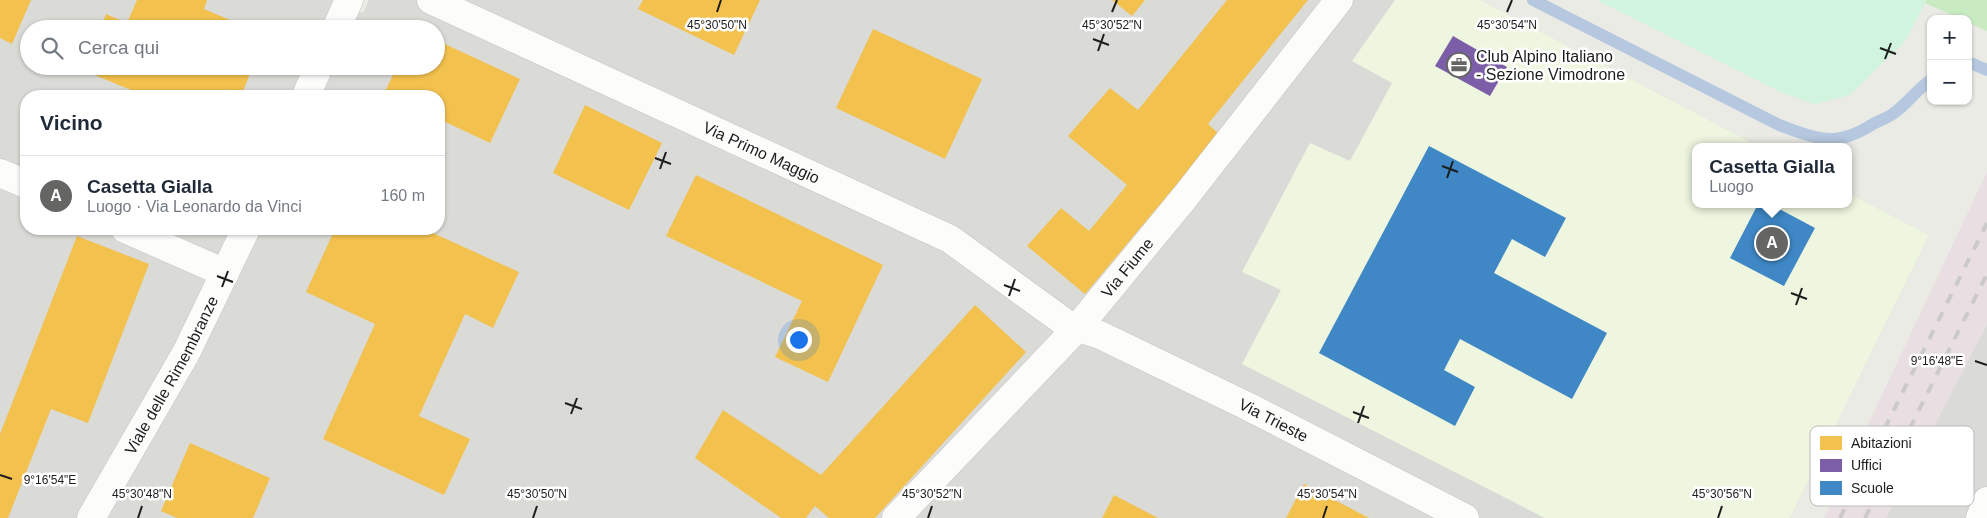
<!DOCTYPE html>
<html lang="it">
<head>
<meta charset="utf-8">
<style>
	body { margin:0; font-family:Arial,sans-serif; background:#f6f6f7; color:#1f2937 }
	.controls { position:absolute; right:15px; top:15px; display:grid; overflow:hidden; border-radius:10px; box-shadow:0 1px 4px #0004 }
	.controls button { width:45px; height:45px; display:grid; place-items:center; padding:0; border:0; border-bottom:1px solid #e0e1e3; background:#fff; color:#1f2937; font:25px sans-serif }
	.you { position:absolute; left:798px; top:339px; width:18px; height:18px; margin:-12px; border:4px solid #fff; border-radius:50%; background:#1a73e8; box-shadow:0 0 0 8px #1a73e833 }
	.badge { display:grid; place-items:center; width:32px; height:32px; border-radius:50%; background:#656563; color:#fff; font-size:16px; font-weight:700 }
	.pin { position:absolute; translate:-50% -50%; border:2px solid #fff; box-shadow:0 1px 5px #0006 }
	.popup { position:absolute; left:1692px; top:143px; width:160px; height:65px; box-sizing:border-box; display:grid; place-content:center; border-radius:10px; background:#fff; filter:drop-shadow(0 1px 4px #0005); font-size:16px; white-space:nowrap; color:#747a83 }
	.popup b { font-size:19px; color:#1f2937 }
	.popup::after { content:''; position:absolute; left:50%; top:100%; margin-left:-10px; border:10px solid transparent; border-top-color:#fff }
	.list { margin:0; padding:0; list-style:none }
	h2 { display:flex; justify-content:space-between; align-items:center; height:65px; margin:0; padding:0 20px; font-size:21px }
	h2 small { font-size:16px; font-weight:400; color:#747a83 }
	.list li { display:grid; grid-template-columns:32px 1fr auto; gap:15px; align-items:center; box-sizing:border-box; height:80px; padding:0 20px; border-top:1px solid #e0e1e3 }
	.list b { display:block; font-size:19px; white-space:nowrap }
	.list p { margin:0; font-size:16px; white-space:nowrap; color:#747a83 }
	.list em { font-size:16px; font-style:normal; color:#747a83 }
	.icon { flex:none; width:28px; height:28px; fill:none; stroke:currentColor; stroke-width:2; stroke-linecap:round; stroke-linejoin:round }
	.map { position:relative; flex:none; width:1987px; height:518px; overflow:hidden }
	.search { position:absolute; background:#fff; box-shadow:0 1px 4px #0004; left:20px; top:20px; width:425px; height:55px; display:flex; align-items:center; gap:12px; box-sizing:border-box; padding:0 18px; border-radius:28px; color:#747a83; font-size:19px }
	.panel { position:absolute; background:#fff; box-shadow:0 1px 4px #0004; left:20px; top:90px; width:425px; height:145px; border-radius:20px }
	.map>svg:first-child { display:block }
	.residential { fill:#dadad7; fill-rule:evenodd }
	.industrial { fill:#e9dee1 }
	.education { fill:#eef6e0 }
	.grass { fill:#c9ebc2 }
	.park { fill:#d1f4de }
	.homes { fill:#f2c14e }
	.offices { fill:#7b5ea7 }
	.schools { fill:#3f88c5 }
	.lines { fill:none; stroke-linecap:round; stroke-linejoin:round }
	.stream { stroke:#b6c8e0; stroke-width:12 }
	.street-casing { stroke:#c4c4c1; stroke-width:29 }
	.street { stroke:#fcfcfb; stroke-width:28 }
	.rail { stroke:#cacac9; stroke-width:4; stroke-dasharray:10 10; stroke-linecap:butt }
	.ticks { fill:none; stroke:#1d1d1d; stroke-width:2 }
	.labels { text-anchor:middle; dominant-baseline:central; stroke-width:5; stroke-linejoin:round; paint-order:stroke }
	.poi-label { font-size:16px; fill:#1d1d1d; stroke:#fff; text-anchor:start }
	.street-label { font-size:16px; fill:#1d1d1d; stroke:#fff }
	.key { fill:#fff; stroke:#bbb; stroke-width:1 }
	.key-label { font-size:14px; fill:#1d1d1d }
	.ticks-label { font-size:12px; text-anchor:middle; fill:#1d1d1d; stroke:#fff; stroke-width:5; stroke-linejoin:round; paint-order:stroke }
</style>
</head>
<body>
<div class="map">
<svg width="1987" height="518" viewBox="0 0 1987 518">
	<rect width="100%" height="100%" fill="#ebebe5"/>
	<!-- residential -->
	<path class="residential" d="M0 0H336L363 13 369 0H1480L1760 147H1696V204H1848V193L1929 235 1790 518H0ZM29 29H436V66H29ZM26 96H439V229H26Z
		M1987 324V518H1886Z"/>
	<!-- industrial -->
	<path class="industrial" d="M1987 172V324L1886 518H1824Z"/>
	<!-- education -->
	<path class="education" d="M1395 0H1480L1760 147H1696V204H1848V193L1929 235 1790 518H1545L1242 364 1281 290 1242 272 1310 143 1350 161 1392 83 1352 61Z"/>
	<!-- grass -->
	<path class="grass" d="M1927 0H1987V31L1968 22V19H1961L1925 3Z"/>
	<!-- park -->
	<path class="park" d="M1597 0H1927L1905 41 1850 95 1814 104 1783 93Z"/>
	<!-- homes -->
	<path class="homes" d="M0 0H31L12 44 0 38Z
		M137 0H207L204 9 251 29H100L106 14 127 23Z
		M643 0H760L734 55 638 9Z
		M1112 0H1145L1132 16Z
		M1227 0H1308L1208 124 1219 134 1085 294 1027 246 1061 208 1089 231 1127 185 1068 136 1110 88 1138 110Z
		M873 29 982 79 945 159 836 108Z
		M436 40 520 79 490 143 439 119V96H389L384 94 397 66H436Z
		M84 66H253L241 96 225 89 222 96H140L141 94 82 70Z
		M585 105 662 143 629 210 553 173Z
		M696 175 883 265 828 382 775 357 802 301 666 236Z
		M335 229H424L519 272 493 328 465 314 419 416 470 439 444 495 323 439 375 324 306 292Z
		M77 236 149 264 88 423 51 409 8 518H0V434Z
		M975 305 1026 352 875 518H829L815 506 806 518H781L695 458 723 410 821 475Z
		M190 443 270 478 253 518H177L161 511Z
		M1304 484 1369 518H1286Z
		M1114 495 1158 518H1102Z"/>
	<!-- offices -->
	<path class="offices" d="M1453 36 1507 67 1490 96 1435 66Z"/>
	<!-- schools -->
	<path class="schools" d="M1429 146 1566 218 1545 257 1512 239 1494 273 1607 333 1572 399 1460 339 1444 370 1475 387 1455 426 1319 353Z
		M1758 204H1770L1815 228 1784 286 1730 258Z"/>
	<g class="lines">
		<!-- stream -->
		<path class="stream" d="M1533 0 1779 125C1818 139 1836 148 1873 124 1880 120 1888 118 1894 113 1907 104 1917 89 1931 80
			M1968 62 1987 70"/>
		<defs>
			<g id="street">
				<path id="s1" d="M431 0 950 239 1067 324 1100 335 1247 406 1465 518"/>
				<path d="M336 29 349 0"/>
				<path d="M306 96 319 66"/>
				<path d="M0 173 26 184"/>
				<path d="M125 229 225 273"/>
				<path id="s2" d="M91 518 186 353 246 229"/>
				<path id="s3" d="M896 518 1078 327 1185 197 1339 0"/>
				<path d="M1980 518 1987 501"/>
			</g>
		</defs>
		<!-- street casing -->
		<use href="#street" class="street-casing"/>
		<!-- street -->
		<use href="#street" class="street"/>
		<!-- rail -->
		<path class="rail" d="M1840 518 1987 223
			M1865 518 1987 274"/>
	</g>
	<!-- ticks -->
	<path class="ticks" d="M717 12 721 0M1112 12 1117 0M1507 12 1512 0M1093 39 1109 45M1880 48 1896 54M1098 51 1104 34M1885 59 1891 43M655 158 671 164M1442 166 1458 172M660 169 666 152M1447 178 1453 161M217 276 233 282M1004 285 1020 291M222 287 228 271M1791 293 1807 299M1009 296 1015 279M1796 305 1802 288M1975 361 1987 365M565 403 582 409M1353 412 1369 418M571 414 577 398M1358 423 1364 406M0 475 12 479M138 518 142 506M533 518 537 506M928 518 932 506M1323 518 1327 506M1718 518 1722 506"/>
	<!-- icons -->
	<defs>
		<symbol id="office-ring" viewBox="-11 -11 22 22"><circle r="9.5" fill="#fff" stroke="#656563" stroke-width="1.5"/><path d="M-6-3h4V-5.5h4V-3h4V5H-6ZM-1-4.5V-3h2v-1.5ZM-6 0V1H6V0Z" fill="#656563"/></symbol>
	</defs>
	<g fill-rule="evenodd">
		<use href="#office-ring" x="1445" y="51" width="28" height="28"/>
	</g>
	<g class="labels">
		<!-- poi labels -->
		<g class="poi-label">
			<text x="1476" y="56">Club Alpino Italiano<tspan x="1476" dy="18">- Sezione Vimodrone</tspan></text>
		</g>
		<!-- street labels -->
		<g class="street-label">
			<text stroke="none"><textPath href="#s1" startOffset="364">Via Primo Maggio</textPath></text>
			<text stroke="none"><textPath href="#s3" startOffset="341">Via Fiume</textPath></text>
			<text stroke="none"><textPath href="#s2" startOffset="164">Viale delle Rimembranze</textPath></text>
			<text stroke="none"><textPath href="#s1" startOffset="944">Via Trieste</textPath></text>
		</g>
	</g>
	<!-- legend -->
	<rect x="1810" y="426" width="164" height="80" rx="8" class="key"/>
	<rect x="1820" y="436" width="22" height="14" fill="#f2c14e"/>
	<rect x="1820" y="459" width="22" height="13" fill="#7b5ea7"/>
	<rect x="1820" y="481" width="22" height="14" fill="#3f88c5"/>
	<g class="key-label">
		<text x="1851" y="448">Abitazioni</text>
		<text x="1851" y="470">Uffici</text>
		<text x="1851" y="493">Scuole</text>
	</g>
	<g class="ticks-label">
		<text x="717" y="29">45°30'50"N</text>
		<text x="1112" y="29">45°30'52"N</text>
		<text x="1507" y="29">45°30'54"N</text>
		<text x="1937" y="365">9°16'48"E</text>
		<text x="50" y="484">9°16'54"E</text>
		<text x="142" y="498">45°30'48"N</text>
		<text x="537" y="498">45°30'50"N</text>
		<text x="932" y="498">45°30'52"N</text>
		<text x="1327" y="498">45°30'54"N</text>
		<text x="1722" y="498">45°30'56"N</text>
	</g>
</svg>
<div class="controls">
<button>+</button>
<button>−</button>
</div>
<div class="you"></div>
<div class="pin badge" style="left:1772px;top:243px">A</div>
<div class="popup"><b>Casetta Gialla</b>Luogo</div>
<div class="search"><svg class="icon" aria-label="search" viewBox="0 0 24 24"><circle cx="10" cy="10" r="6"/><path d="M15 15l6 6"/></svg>Cerca qui</div>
<section class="panel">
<h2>Vicino<small></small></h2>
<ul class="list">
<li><span class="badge">A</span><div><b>Casetta Gialla</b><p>Luogo · Via Leonardo da Vinci</p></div><em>160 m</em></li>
</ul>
</section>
</div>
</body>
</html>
